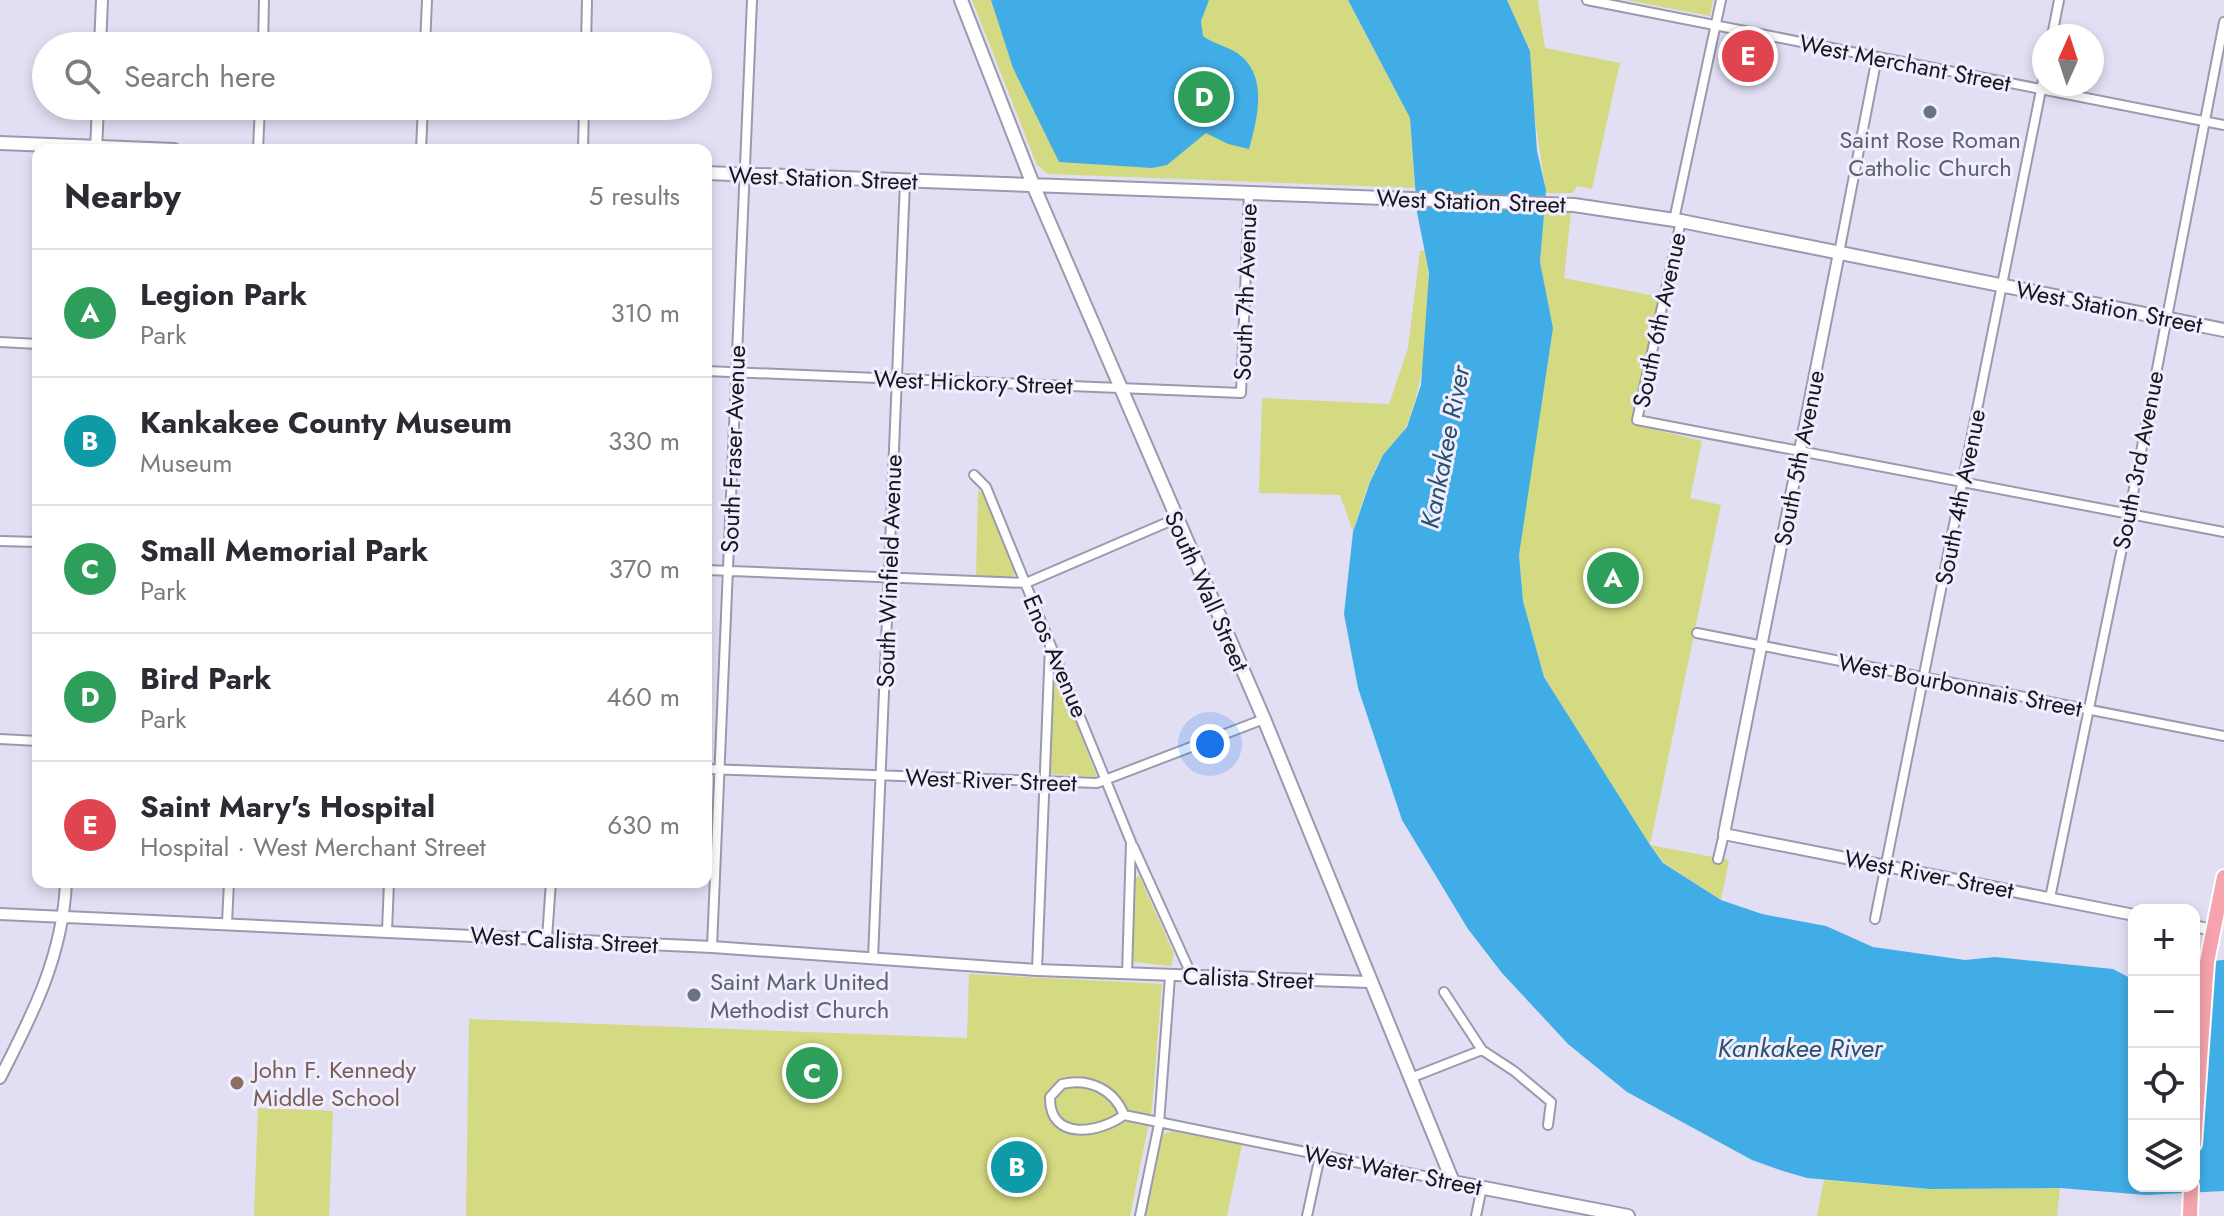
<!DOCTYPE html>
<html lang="en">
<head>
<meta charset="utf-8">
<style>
	body { margin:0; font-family:Jost,sans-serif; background:#f7f7f7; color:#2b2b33 }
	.controls { position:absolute; right:24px; bottom:24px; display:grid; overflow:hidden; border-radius:16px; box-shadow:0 4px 12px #0003 }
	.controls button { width:72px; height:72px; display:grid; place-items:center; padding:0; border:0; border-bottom:2px solid #e1e1e2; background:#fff; color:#2b2b33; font:40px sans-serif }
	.compass { position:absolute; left:2032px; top:24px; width:72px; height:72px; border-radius:50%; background:#fff; box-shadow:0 4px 12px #0003; rotate:3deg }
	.you { position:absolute; left:1210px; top:744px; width:28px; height:28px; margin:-20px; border:6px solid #fff; border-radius:50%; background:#1a73e8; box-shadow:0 0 0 12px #1a73e833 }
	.badge { display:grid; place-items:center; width:52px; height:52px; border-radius:50%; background:#0f766e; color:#fff; font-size:26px; font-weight:700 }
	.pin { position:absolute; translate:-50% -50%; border:4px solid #fff; box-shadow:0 2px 8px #0006 }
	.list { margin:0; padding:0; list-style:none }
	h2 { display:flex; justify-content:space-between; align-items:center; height:104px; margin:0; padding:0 32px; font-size:34px }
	h2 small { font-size:26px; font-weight:400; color:#7c7c81 }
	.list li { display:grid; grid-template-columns:52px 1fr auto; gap:24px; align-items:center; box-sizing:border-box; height:128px; padding:0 32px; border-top:2px solid #e1e1e2 }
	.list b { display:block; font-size:30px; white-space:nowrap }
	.list p { margin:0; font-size:26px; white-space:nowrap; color:#7c7c81 }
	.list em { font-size:26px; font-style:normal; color:#7c7c81 }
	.icon { flex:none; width:44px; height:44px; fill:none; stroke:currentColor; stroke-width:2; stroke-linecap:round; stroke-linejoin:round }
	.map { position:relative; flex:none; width:2224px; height:1216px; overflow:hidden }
	.search { position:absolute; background:#fff; box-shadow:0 4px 12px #0003; left:32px; top:32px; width:680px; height:88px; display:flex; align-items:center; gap:20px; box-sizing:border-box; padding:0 28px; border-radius:44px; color:#7c7c81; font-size:30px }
	.panel { position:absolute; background:#fff; box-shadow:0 4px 12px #0003; left:32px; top:144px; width:680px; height:744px; border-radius:16px }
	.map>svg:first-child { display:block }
	.green { fill:#d4da81 }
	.water { fill:#41ade7 }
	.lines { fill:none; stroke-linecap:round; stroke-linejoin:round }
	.minor-casing { stroke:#9c98ad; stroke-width:12 }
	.tertiary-casing { stroke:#9c98ad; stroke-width:14 }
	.secondary-casing { stroke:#9c98ad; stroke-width:16 }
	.primary-casing { stroke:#fff; stroke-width:18 }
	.minor { stroke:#fff; stroke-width:8 }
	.tertiary { stroke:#fff; stroke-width:10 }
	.secondary { stroke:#fff; stroke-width:12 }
	.primary { stroke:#f5a3ac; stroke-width:14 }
	.worship-dot { fill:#6b7280; stroke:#efedfe; stroke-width:3 }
	.education-dot { fill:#8d6e63; stroke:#efedfe; stroke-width:3 }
	.labels { text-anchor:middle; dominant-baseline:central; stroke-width:6; stroke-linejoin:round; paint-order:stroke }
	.street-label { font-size:24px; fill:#18161e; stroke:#efedfe }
	.worship-label { font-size:24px; fill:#5b616d; stroke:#efedfe }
	.education-label { font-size:24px; fill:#785e54; stroke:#efedfe; text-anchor:start }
	.water-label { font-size:26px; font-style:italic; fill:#28536c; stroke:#efedfe }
</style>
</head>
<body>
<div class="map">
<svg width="2224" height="1216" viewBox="0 0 2224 1216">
	<rect width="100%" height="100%" fill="#e2dff5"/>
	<!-- green -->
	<path class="green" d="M972 0H1348L1410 118 1415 188 1048 174 1037 165Z
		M1507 0H1538L1545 48 1620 63 1592 189 1577 186 1573 193H1546L1530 87V51Z
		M1626 0H1713L1710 16Z
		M1544 210 1571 213 1564 278 1660 297 1632 424 1702 441 1690 498 1721 505 1650 845 1729 860 1721 900 1664 863 1650 845 1544 677 1523 601 1518 549 1553 328 1540 262Z
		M1420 251H1425C1435 298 1426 377 1408 422 1403 436 1389 445 1382 457 1368 480 1361 507 1353 532L1340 495 1259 493 1262 398 1389 404 1408 348Z
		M978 490 983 493 1015 573 1012 578 976 575Z
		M1055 678 1060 681 1097 777 1049 774Z
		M1139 875 1174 954 1171 966 1132 962 1134 880Z
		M969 974 1162 984 1152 1108 1130 1216H466L469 1019 967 1038Z
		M258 1108 333 1111 329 1216H254Z
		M1172 1131 1242 1145 1227 1216H1145L1162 1135Z
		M1824 1180 1929 1189 2060 1188 2057 1216H1817Z"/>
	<!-- water -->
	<path class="water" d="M991 0H1209L1201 21 1203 36C1213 43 1222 45 1232 50 1270 70 1258 117 1249 149L1228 144 1206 133 1167 165 1152 168 1059 162 1013 68Z
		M1348 0H1507L1530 51 1537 151 1546 190 1540 262 1553 328 1519 555 1523 601 1544 677 1650 845 1663 863 1721 900 1762 914 1826 926 1873 947 1965 960 1995 957 2113 969 2134 980V1186H2194V962L2224 960V1191L2146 1195 2060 1188 1929 1189 1807 1178 1783 1171 1752 1160 1627 1092 1568 1044 1502 973 1468 929 1402 820 1358 688 1344 614 1353 532 1370 482 1383 455 1407 427 1421 385 1429 273 1417 212 1410 118Z"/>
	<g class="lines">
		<defs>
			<path id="minor" d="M1587 0 2224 125
				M2052 36 2059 0
				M263 46 264 0
				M425 46 427 0
				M586 46 587 0
				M258 150 260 106
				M421 150 423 106
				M583 150 584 106
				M1674 220 1721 0
				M1681 221 1637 420 2224 532
				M1839 253 1877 57
				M0 342 38 344
				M706 371 1241 393 1249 192
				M974 475 986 487 1131 842 1127 974
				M0 541 38 542
				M706 570 1026 583 1175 519
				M1697 633 2224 736
				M0 739 38 741
				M706 769 1097 783 1264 719
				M1133 846 1192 976
				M1718 859 1724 834
				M2050 898 2129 514 2224 22
				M1875 919 2044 75
				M227 923 229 882
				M387 931 389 882
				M547 938 551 882
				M712 947 752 0
				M873 959 905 182
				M1037 970 1050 646
				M1444 992 1482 1050 1514 1071 1551 1102 1548 1125
				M1413 1077 1482 1050
				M1124 1115C1100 1133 1049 1142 1050 1097L1062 1084C1089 1078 1114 1089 1124 1115L1453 1182
				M1140 1216 1159 1124 1170 976
				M1307 1216 1320 1156
				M1476 1216 1482 1187"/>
			<path id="tertiary" d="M100 46 102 0
				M96 150 98 106
				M1839 253 1724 834 2134 915
				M0 914 712 947 1037 970 1369 982
				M2194 926 2212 930
				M0 1078C33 1014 63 955 66 882"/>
			<path id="secondary" d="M961 0 1034 187 1264 719 1453 1182 1628 1216
				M0 143 174 150
				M706 173 1574 205 1681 221 2224 330"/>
			<path id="primary" d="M2194 1144 2207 962 2224 877
				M2190 1216 2191 1186"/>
		</defs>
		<!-- minor casing -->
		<use href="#minor" class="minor-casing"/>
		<!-- tertiary casing -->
		<use href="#tertiary" class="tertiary-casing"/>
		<!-- secondary casing -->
		<use href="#secondary" class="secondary-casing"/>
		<!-- primary casing -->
		<use href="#primary" class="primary-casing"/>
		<!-- minor -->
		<use href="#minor" class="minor"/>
		<!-- tertiary -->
		<use href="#tertiary" class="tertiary"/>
		<!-- secondary -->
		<use href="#secondary" class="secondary"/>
		<!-- primary -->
		<use href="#primary" class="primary"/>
	</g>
	<!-- markers -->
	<g class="worship-dot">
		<circle cx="1930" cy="112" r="8"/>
		<circle cx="694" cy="995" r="8"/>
	</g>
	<circle class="education-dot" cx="237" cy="1083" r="8"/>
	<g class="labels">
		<!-- street labels -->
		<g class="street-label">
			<text transform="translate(1905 63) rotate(11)">West Merchant Street</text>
			<text transform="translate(823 178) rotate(2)">West Station Street</text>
			<text transform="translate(1471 201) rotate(2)">West Station Street</text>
			<text transform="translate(1245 292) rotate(-88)">South 7th Avenue</text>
			<text transform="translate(2109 307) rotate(11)">West Station Street</text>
			<text transform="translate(1659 320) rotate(-78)">South 6th Avenue</text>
			<text transform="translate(973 382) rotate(2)">West Hickory Street</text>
			<text transform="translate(733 449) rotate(-88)">South Fraser Avenue</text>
			<text transform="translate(1799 458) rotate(-79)">South 5th Avenue</text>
			<text transform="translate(2138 460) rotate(-79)">South 3rd Avenue</text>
			<text transform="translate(1960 497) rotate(-79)">South 4th Avenue</text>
			<text transform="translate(889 571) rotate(-88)">South Winfield Avenue</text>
			<text transform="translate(1207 591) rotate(66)">South Wall Street</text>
			<text transform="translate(1056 656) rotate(67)">Enos Avenue</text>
			<text transform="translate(1960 685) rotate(11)">West Bourbonnais Street</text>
			<text transform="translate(991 780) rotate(2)">West River Street</text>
			<text transform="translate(1929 874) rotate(11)">West River Street</text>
			<text transform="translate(564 940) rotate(3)">West Calista Street</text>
			<text transform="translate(1248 978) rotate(2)">Calista Street</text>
			<text transform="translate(1393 1170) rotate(11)">West Water Street</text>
		</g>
		<!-- worship labels -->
		<g class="worship-label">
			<text x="1930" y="139">Saint Rose Roman<tspan x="1930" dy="28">Catholic Church</tspan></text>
			<text x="710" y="981" text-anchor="start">Saint Mark United<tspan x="710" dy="28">Methodist Church</tspan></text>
		</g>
		<!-- education labels -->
		<g class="education-label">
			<text x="253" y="1069">John F. Kennedy<tspan x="253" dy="28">Middle School</tspan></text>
		</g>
		<!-- water labels -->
		<g class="water-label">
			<text transform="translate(1445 447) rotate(-79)">Kankakee River</text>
			<text x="1800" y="1048">Kankakee River</text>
		</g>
	</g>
</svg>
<div class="controls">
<button>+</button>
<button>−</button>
<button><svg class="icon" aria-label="locate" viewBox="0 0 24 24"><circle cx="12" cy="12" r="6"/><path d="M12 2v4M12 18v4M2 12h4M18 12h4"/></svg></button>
<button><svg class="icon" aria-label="layers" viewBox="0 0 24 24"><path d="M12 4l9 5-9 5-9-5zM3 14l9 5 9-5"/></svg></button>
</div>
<svg class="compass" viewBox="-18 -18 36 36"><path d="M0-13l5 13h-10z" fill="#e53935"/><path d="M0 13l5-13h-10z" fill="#7c7c81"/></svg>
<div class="you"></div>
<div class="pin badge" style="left:1613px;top:578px;background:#2e9e5b">A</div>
<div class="pin badge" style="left:1017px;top:1167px;background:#0f9aa8">B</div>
<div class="pin badge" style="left:812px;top:1073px;background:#2e9e5b">C</div>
<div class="pin badge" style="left:1204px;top:97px;background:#2e9e5b">D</div>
<div class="pin badge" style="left:1748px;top:56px;background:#e0444e">E</div>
<div class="search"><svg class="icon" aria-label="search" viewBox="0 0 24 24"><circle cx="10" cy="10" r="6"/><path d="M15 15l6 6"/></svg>Search here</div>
<section class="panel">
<h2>Nearby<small>5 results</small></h2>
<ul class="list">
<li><span class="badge" style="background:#2e9e5b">A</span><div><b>Legion Park</b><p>Park</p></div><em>310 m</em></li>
<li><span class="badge" style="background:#0f9aa8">B</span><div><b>Kankakee County Museum</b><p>Museum</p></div><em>330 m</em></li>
<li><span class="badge" style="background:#2e9e5b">C</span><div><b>Small Memorial Park</b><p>Park</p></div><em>370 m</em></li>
<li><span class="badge" style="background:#2e9e5b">D</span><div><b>Bird Park</b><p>Park</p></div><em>460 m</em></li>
<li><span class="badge" style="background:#e0444e">E</span><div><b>Saint Mary's Hospital</b><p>Hospital · West Merchant Street</p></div><em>630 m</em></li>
</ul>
</section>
</div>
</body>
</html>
